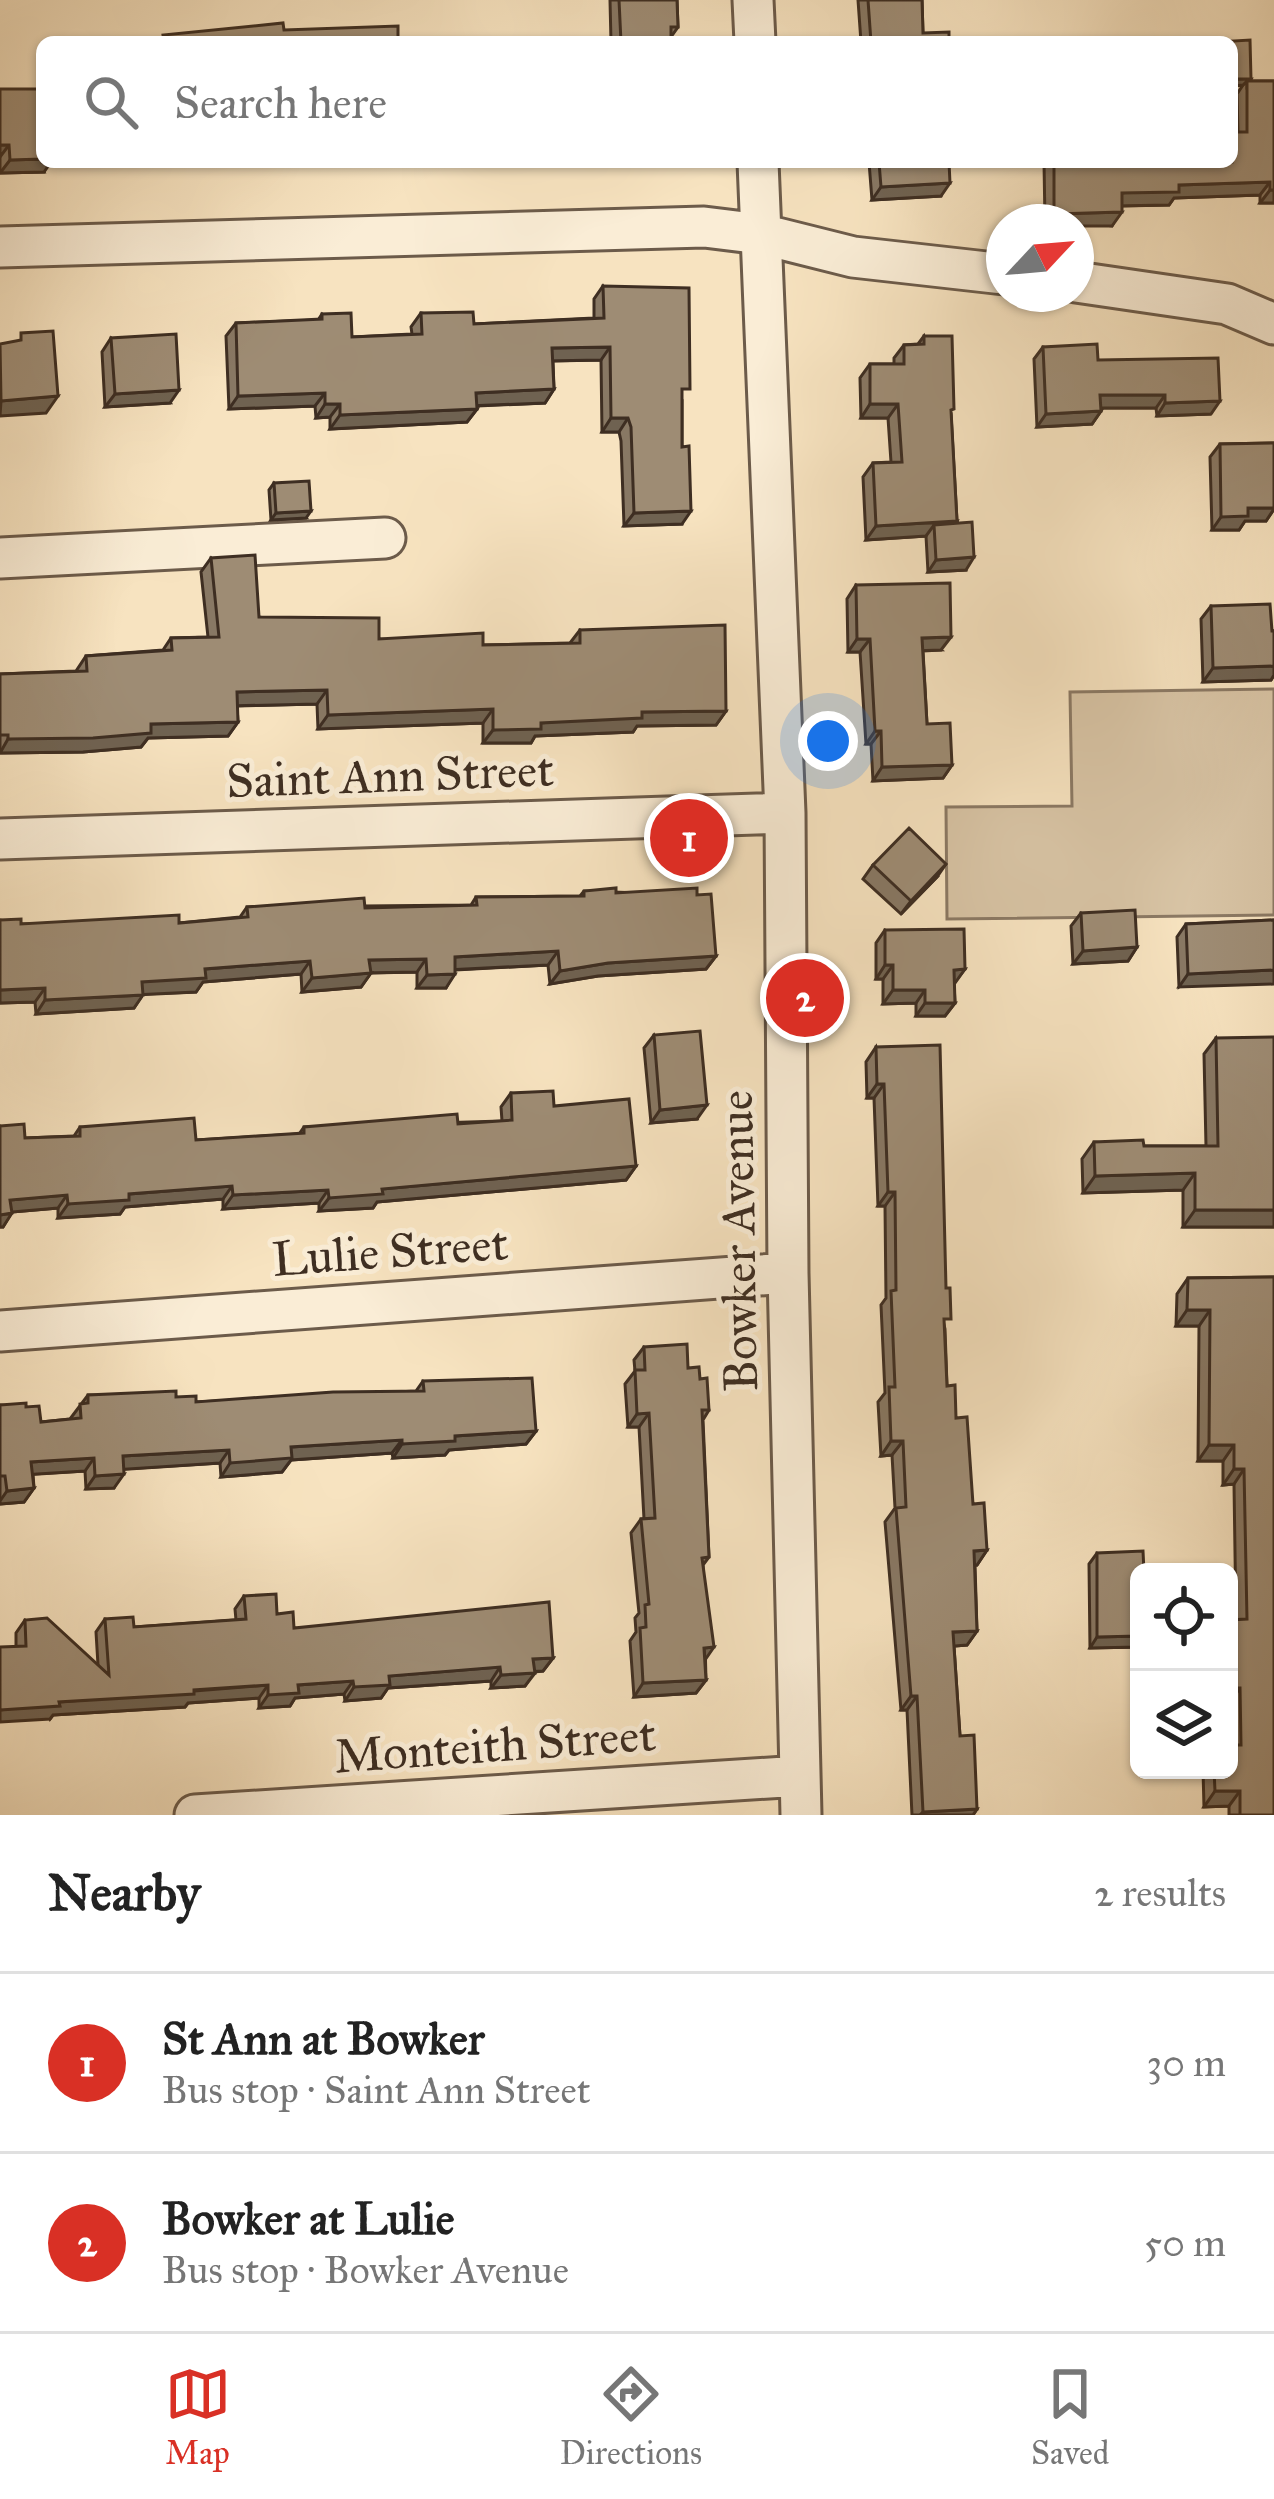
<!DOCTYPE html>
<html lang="en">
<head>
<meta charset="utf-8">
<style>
	body { margin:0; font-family:"IM FELL Great Primer",serif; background:#f6f6f6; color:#222 }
	.controls { position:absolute; right:36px; bottom:36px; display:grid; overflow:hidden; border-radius:18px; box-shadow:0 3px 9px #0004 }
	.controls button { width:108px; height:108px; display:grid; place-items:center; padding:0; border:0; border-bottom:3px solid #e0e0e0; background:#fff; color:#222; font:60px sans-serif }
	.compass { position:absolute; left:986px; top:204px; width:108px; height:108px; border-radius:50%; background:#fff; box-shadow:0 3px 9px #0004; rotate:64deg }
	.you { position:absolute; left:828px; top:741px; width:42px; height:42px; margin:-30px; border:9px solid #fff; border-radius:50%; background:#1a73e8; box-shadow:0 0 0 18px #1a73e833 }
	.badge { display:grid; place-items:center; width:78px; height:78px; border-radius:50%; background:#d93025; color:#fff; font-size:39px; font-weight:700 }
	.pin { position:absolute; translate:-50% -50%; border:6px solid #fff; box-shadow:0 3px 12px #0006 }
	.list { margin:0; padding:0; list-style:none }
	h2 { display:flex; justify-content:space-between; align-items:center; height:156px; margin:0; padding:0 48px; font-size:51px }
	h2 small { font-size:39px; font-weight:400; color:#767676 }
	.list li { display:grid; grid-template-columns:78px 1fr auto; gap:36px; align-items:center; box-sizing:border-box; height:180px; padding:0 48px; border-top:3px solid #e0e0e0 }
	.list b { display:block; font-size:45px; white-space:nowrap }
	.list p { margin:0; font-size:39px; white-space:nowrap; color:#767676 }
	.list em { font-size:39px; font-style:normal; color:#767676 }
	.icon { flex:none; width:66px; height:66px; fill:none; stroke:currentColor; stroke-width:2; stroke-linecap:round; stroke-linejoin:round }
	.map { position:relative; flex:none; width:1274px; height:1815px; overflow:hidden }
	.search { position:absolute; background:#fff; box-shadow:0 3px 9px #0004; left:36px; right:36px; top:36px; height:132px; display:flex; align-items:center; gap:30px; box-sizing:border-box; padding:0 42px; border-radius:18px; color:#767676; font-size:45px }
	.sheet { height:516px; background:#fff }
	nav { display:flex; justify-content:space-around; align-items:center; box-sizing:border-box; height:168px; border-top:3px solid #e0e0e0; background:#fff; font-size:33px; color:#767676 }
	nav a { display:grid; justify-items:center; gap:6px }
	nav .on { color:#d93025 }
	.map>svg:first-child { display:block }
	.green { fill:#d8c4a5; stroke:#8b7964; stroke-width:3 }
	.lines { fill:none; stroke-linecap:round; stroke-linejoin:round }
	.minor-casing { stroke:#6c5b4a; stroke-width:45 }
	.minor { stroke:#faedd6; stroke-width:39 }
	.wall { fill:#887864; stroke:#3e2e22; stroke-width:3 }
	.shaded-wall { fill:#6f6251; stroke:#3e2e22; stroke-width:3 }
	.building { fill:#9e8c74; stroke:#3e2e22; stroke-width:3 }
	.labels { text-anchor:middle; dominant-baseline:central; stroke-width:10; stroke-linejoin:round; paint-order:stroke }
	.street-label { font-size:48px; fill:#3e2e22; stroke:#faedd6 }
</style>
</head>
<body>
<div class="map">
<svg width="1274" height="1815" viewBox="0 0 1274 1815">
	<rect width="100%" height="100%" fill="#f7e3c0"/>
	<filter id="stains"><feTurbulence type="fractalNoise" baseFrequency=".00167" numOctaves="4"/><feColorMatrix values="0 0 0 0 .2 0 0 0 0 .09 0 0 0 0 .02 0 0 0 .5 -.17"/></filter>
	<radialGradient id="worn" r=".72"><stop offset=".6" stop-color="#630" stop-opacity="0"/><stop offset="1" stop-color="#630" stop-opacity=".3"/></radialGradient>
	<!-- green -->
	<path class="green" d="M1274 689V915L947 919 946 807 1072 806 1070 692Z"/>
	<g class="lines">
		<defs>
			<path id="minor" d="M753 0 755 42
				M758 162 785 813 788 1273 801 1815
				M0 247 704 227 761 234 853 257 1004 274
				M1076 282 1227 304 1274 324
				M0 558 385 538
				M0 839 785 813
				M0 1331 788 1273
				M195 1815 800 1776"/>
		</defs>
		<!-- minor casing -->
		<use href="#minor" class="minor-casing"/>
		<!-- minor -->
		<use href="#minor" class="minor"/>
	</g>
	<!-- wall -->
	<path class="wall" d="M610 0H677L678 27 671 37V42H611Z
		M858 0H922L923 33 949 42H861Z
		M1249 81H1274V203H1260V195L1174 198 1169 205 1122 206 1112 226 1076 222H1045L1044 162H1232L1238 132 1237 94 1243 85 1232 86Z
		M0 89 44 172 0 173Z
		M869 162H949L941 196 872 200Z
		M603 286 682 400V524L624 526 621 441 619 432H602L601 360 553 361 554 389 545 403 477 406V409L467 422 330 429V417L316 418 315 406 229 409 226 336 236 323 318 320 322 314 352 337 412 334 411 327 421 313 474 324 594 318V299Z
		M924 336 951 414 957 521 966 570 928 572 926 536 866 540 863 477 873 463 891 462 888 418H861L860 378 870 364H894V358L904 345 918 344Z
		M111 338 170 403 105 407 102 352Z
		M1043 347 1098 360 1211 414 1157 416 1156 408H1101V411L1092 424 1037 427 1034 359Z
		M1274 443V509L1266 521H1245L1239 530H1212L1210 457 1220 444Z
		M274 483 306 518 271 520 269 490Z
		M211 558 259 617 379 639 483 645 570 643 580 630 726 711 716 725 637 726 633 732 535 736 531 743H483V723L318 729 317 704 237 706 238 722 228 736 148 738 141 747 83 752 0 753V674L76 671 86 656 163 650 171 638 208 637 201 572Z
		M856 585 941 650 923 651 927 724 952 765 943 778 873 781 871 744H866L860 652H848L847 599Z
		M1211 606 1274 631V675L1271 680 1203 682 1201 619Z
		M873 865 937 877 901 914 863 879Z
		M584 891 697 895 716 956 706 969 598 976 550 984 548 965 455 970 446 988H417V972L371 973 361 987 302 992 301 974 203 982 196 992 143 994 134 1008 36 1014 35 1002 0 1003V920L21 924 179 923 240 917 247 907 471 905 476 897 580 896Z
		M1081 913 1137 947 1128 961 1073 964 1071 926Z
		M1274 920 1179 987 1177 937 1186 924Z
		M885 930 965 969 954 983 955 1003 945 1016H916V1003L883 1004V979H876V943Z
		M654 1035 697 1119 651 1123 644 1048Z
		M1216 1038 1274 1227H1183V1190L1083 1193 1082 1159 1094 1142 1144 1146H1206L1204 1054Z
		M876 1047 945 1329 947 1386 956 1418 973 1504 987 1550 977 1565H975L977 1631 967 1645 954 1646 960 1736 977 1809 973 1815H912L907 1710H901L885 1522 895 1508 892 1455 881 1456 878 1402 885 1393 881 1305 886 1298 885 1206H878L874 1098H867L866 1062Z
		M511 1093 554 1106 636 1166 626 1180 377 1202 373 1208 319 1211V1203L223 1209V1199L125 1207 120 1214 58 1218V1208L12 1212 3 1227H0V1126L25 1138 74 1136 80 1127 196 1140 299 1134 304 1127 502 1121 501 1107Z
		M1274 1277V1815H1229V1806L1204 1807 1203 1770H1229V1620H1236L1234 1484 1223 1485V1461H1198L1199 1326H1176L1177 1294 1188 1278Z
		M644 1347 688 1368 700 1379 709 1410 703 1420 709 1557 703 1565 706 1680 696 1693 634 1697 630 1641 636 1632 635 1618 639 1613 631 1533 641 1519H644L639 1427H628L625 1384 635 1371 634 1360Z
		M423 1381 536 1431 526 1444 449 1450 445 1455 393 1458 392 1453 291 1460 282 1472 221 1477 220 1463 123 1469 114 1488 86 1489 85 1471 33 1474 34 1488 24 1502 0 1504V1405L26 1407 41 1422 70 1419 88 1395 176 1397 196 1402 416 1391Z
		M1097 1553 1139 1572V1647L1090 1648 1089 1564Z
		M244 1596 277 1614 294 1628 553 1658 543 1671 534 1672 525 1686 491 1688V1681L388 1688 381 1698 345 1701 344 1694 295 1698 290 1706 259 1708V1698L188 1703 185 1707 53 1715 50 1719 16 1646V1633L25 1620 98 1665 96 1632 105 1619 134 1627 236 1620 235 1609Z"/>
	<!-- shaded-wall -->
	<path class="shaded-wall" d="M1232 79H1251L1247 85V81L1243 85 1232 86Z
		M0 145H9L0 157Z
		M42 159V162H51L44 172 0 173 10 160Z
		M1270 182 1260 195 1174 198 1169 205 1112 206 1122 193 1179 185Z
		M950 183 941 196 872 200 881 187Z
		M1270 190H1274V203H1260Z
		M1122 212 1112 226H1076V222H1048L1054 214Z
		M610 347 601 360 543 361 552 348Z
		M554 389 545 403 467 406 476 393Z
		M179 390 170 403 105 407 115 394Z
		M325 393 315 406 229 409 238 396Z
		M1100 395H1165L1156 408H1091Z
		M58 396 46 413 0 416 1 401Z
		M1220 401 1211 414 1157 416 1165 403Z
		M325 404H340L330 417 316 418Z
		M870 404H898L888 418H861Z
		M477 409 467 422 330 429 340 415Z
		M1101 411 1092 424 1037 427 1046 414Z
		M611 418H628L619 432H602Z
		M1248 508H1274V509L1266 521H1245L1239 530H1212L1221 517Z
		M311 511 306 518 271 520 276 513Z
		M691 511 682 524 624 526 634 513Z
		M957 521 948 535 934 525 926 536 866 540 876 526Z
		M974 557 966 570 928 572 936 560Z
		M951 637 941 650 912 651 922 638Z
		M857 639H870L860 652H848Z
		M1274 666V675L1271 680 1203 682 1213 668Z
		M327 690 317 704 227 706 237 692Z
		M493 709 483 723 318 729 328 715Z
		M726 711 716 725 637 726 633 732 535 736 531 743H483L493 730 541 723 642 712Z
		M238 722 228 736 148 738 141 747 83 752 0 753 8 739 151 724Z
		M875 731H881L871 744H866Z
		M952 765 943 778 873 781 882 767Z
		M946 864 937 877 901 914 911 901Z
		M1137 947 1128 961 1073 964 1083 951Z
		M558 951 548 965 446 970 455 957Z
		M716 956 706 969 598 976 550 984 560 971 608 963Z
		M426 959 417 972 360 973 369 960Z
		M310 961 301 974 203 982 196 992 133 995 142 982 205 969Z
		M885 965H893L883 979H876Z
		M965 969 955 983H945L954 970Z
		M1274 970V984L1179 987 1188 974Z
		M371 973 361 987 302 992 312 978Z
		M455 974 446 988H417L427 975Z
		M45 988 35 1002 0 1003V990Z
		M893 990H925L916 1003 883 1004Z
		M143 995 134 1008 36 1014 45 1000Z
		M925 1003H955L945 1016H916Z
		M877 1084H884L874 1098H867Z
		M707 1105 697 1119 651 1123 660 1110Z
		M636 1166 626 1180 377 1202 373 1208 319 1211 329 1198 382 1189Z
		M1195 1173 1183 1190 1083 1193 1095 1176Z
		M232 1186 223 1199 125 1207 120 1214 58 1218 68 1204 129 1194Z
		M328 1190 319 1203 223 1209 233 1195Z
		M888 1192H895L885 1206H878Z
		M67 1195 58 1208 1 1213 10 1200Z
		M1195 1210H1274V1227H1183Z
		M12 1213 3 1227H0V1215Z
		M1187 1310H1210L1199 1326H1176Z
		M649 1413 639 1427H628L637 1414Z
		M536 1431 526 1444 449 1450 445 1455 393 1458 402 1444 455 1436Z
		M402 1440 392 1453 291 1460 282 1472 221 1477 230 1463 291 1447Z
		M891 1441H903L892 1455 881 1456Z
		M1209 1445H1234L1223 1461H1198Z
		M229 1450 220 1463 113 1470 123 1456Z
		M94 1458 85 1471 22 1475 31 1462Z
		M1234 1469H1244L1234 1484 1223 1485Z
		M124 1474 114 1488 86 1489 95 1476Z
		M34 1488 24 1502 0 1504V1501L7 1491Z
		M987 1550 977 1565 964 1566 974 1551Z
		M977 1631 967 1645 943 1647 953 1632Z
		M1139 1636V1647L1090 1648 1097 1637Z
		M714 1647 705 1660 704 1648Z
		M553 1658 543 1671 524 1672 533 1659Z
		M500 1667 491 1681 388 1688 381 1698 345 1701 354 1687 389 1676Z
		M535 1673 525 1686 491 1688 501 1675Z
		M706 1680 696 1693 634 1697 643 1683Z
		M353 1681 344 1694 295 1698 290 1706 259 1708 268 1695 298 1685Z
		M268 1685 259 1698 188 1703 185 1707 53 1715 50 1719 0 1722V1710L59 1702Z
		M1229 1688H1240L1229 1704Z
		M911 1696H917L907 1710H901Z
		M1215 1791H1240L1229 1806 1204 1807Z
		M977 1809 973 1815H920L923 1812Z"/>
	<!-- building -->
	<path class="building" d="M619 0H677L678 27H671V42H621Z
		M868 0H922L923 33 949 32V42H871Z
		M283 23 284 30 398 26V42H164L163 35Z
		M1250 40 1251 79H1232V42H1217Z
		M1247 81H1274V190H1270V182L1179 185V192L1122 193V212L1054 214V162H1232V132H1247Z
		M0 89H42V159L10 160 9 145H0Z
		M879 162H949L950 183 881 187Z
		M603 286 689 288 690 389H682V447L689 446 691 511 634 513 631 427 628 418H611L610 347 552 348 554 389 476 393 477 409 340 415V404H325V393L238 396 236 323 322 319V314L351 313 352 337 422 334 421 313 473 312 474 324 604 318Z
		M53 331 58 396 1 401 0 344 21 340V333Z
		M176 334 179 390 115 394 111 338Z
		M924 336H952L954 409 951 410 957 521 876 526 873 463 902 462 898 404H870V364H904V345L924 344Z
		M1097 344 1098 360 1218 358 1220 401 1165 403V395H1100L1101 411 1046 414 1043 347Z
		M1274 443V508H1248V516L1221 517 1220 444Z
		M309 481 311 511 276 513 274 483Z
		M972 522 974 557 936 560 934 525Z
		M255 555 259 617 379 618V639L483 633V645L580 643V630L725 625 726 711 642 712V718L541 723V729L493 730V709L328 715 327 690 237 692 238 722 151 724V733L93 738 8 739V735H0V674L87 671 86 656 172 650 171 638 219 637 211 558Z
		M950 583 951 637 922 638 927 724 950 723 952 765 882 767 881 731H875L870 639H857L856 585Z
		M1270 604 1272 631H1274V666L1213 668 1211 606Z
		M909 828 946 864 911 901 873 865Z
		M616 888V893L697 888V895L711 894 716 956 608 963 560 971 558 951 455 957V974L427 975 426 959 369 960 371 973 312 978 310 961 205 969 206 978 142 982 143 995 45 1000V988L0 990V920L21 919V924L179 915V923L248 917 247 907 364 898 365 908 477 905 476 897 584 896V891Z
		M1135 910 1137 947 1083 951 1081 913Z
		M1274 920V970L1188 974 1186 924Z
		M964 929 965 969 954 970 955 1003H925V990H893V965H885V930Z
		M700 1031 707 1105 660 1110 654 1035Z
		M1274 1037V1210H1195V1173L1095 1176 1094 1142 1143 1140 1144 1146H1218L1216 1038Z
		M940 1045 946 1288H950L951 1319H944L947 1386 955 1385 956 1418 967 1417 973 1504 984 1503 987 1550 974 1551 977 1631 953 1632 960 1736 974 1735 977 1809 923 1812 917 1696H911L896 1508 906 1507 903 1441H891L889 1387H895L891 1291 896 1290 895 1192H888L884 1084H877L876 1047Z
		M553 1091 554 1106 629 1099 636 1166 382 1189 383 1194 329 1198 328 1190 233 1195 232 1186 129 1194V1200L68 1204 67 1195 10 1200 12 1213 0 1215V1126L24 1124 25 1138 80 1136V1127L194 1118 196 1140 304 1133V1127L457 1114 458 1124 512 1120 511 1093Z
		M1274 1277V1815H1240V1791H1215L1214 1770H1229V1745H1241L1240 1688H1229V1620L1247 1619 1244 1469H1234V1445H1209L1210 1310H1187L1188 1278Z
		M687 1344 688 1368 699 1367 700 1379 707 1378 709 1410H702L709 1557 702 1558 714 1647 704 1648 706 1680 643 1683 640 1628 646 1627 645 1605 649 1604 641 1519 655 1518 649 1413 637 1414 635 1370H645L644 1347Z
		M532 1378 536 1431 455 1436V1441L402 1444V1440L291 1447 292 1458 230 1463 229 1450 123 1456 124 1474 95 1476 94 1458 31 1462 34 1488 7 1491 5 1476H0V1405L26 1403V1407L39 1406 41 1422 81 1418 80 1404 88 1403V1395L176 1391V1397L196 1396V1402L333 1392 424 1391 423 1381Z
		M1143 1551 1144 1572H1139V1636L1097 1637V1553Z
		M276 1594 277 1614 293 1612 294 1628 549 1602 553 1658 533 1659 535 1673 501 1675 500 1667 389 1676 390 1685 354 1687 353 1681 298 1685 299 1693 268 1695V1685L194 1690V1694L59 1702 60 1706 0 1710V1647L26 1646 25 1620 47 1618 109 1675 105 1619 133 1617 134 1627 246 1619 244 1596Z"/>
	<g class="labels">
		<!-- street labels -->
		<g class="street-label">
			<text transform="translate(390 775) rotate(-2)">Saint Ann Street</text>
			<text transform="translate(738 1241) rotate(-91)">Bowker Avenue</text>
			<text transform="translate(390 1251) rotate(-4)">Lulie Street</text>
			<text transform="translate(495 1745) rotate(-4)">Monteith Street</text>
		</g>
	</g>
	<rect width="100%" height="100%" filter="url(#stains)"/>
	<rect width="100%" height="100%" fill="url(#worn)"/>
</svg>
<div class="controls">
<button><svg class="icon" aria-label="locate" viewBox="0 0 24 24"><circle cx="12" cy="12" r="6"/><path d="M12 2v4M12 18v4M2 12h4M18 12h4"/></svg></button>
<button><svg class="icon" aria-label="layers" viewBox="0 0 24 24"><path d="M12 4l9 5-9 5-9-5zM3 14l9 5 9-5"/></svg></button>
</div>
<svg class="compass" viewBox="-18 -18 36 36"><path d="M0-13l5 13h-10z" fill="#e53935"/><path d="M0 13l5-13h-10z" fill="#767676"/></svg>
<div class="you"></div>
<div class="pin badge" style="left:689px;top:838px">1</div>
<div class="pin badge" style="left:805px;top:998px">2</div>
<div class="search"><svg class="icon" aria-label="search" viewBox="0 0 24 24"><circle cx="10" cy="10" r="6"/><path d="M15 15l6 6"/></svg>Search here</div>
</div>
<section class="sheet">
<h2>Nearby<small>2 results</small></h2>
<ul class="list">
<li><span class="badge">1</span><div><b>St Ann at Bowker</b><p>Bus stop · Saint Ann Street</p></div><em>30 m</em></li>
<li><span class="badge">2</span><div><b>Bowker at Lulie</b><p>Bus stop · Bowker Avenue</p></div><em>50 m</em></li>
</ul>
</section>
<nav>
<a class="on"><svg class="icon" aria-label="map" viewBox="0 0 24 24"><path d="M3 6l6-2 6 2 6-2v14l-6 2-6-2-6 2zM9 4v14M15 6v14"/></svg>Map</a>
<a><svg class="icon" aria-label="directions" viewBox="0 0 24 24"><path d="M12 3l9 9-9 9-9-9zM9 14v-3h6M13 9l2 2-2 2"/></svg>Directions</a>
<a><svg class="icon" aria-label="saved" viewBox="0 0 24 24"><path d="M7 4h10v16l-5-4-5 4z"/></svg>Saved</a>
</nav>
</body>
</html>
